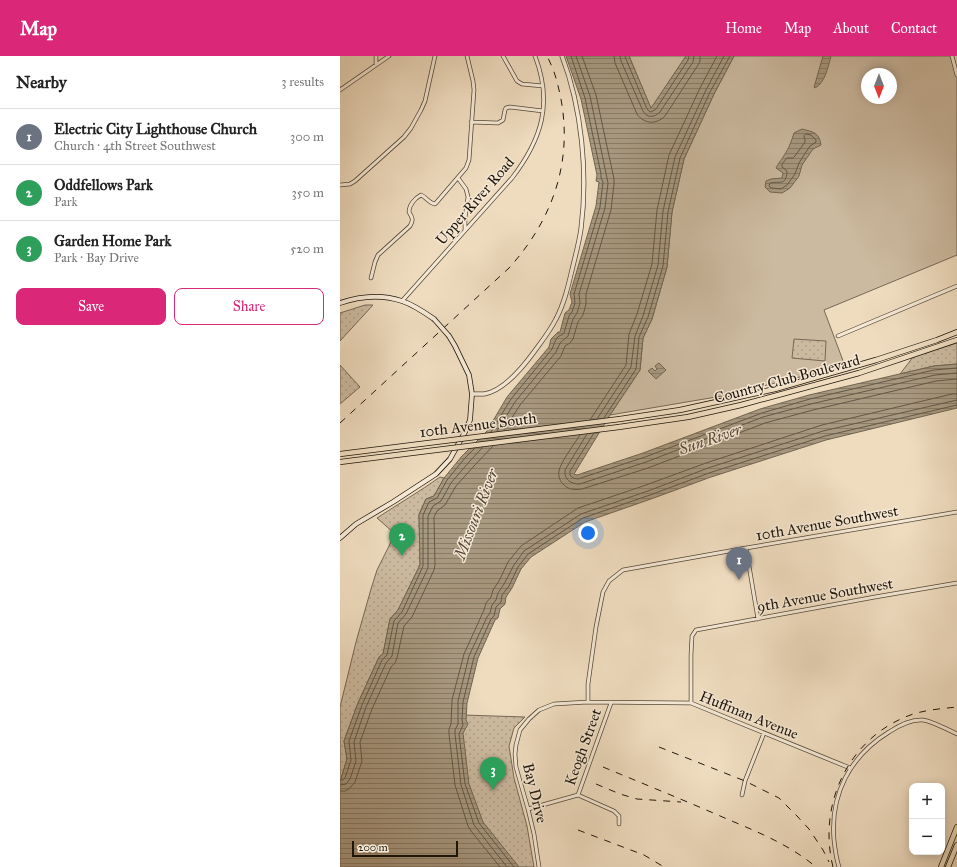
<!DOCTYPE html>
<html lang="en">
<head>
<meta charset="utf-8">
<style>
	body { margin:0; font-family:"IM FELL Great Primer",serif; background:#f2f2f2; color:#222 }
	.controls { position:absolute; right:12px; bottom:12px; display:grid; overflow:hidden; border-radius:8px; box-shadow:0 2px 10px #0003 }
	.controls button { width:36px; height:36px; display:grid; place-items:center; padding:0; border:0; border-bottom:1px solid #e0e0e0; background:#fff; color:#222; font:20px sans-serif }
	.compass { position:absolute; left:521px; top:12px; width:36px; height:36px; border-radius:50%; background:#fff; box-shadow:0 2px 10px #0003; rotate:180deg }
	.scale { position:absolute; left:12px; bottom:10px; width:106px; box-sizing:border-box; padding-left:4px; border:2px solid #1f160a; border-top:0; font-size:11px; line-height:14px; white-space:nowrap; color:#1f160a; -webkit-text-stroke:3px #f5e8d5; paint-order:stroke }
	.you { position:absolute; left:248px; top:477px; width:14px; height:14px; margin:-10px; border:3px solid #fff; border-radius:50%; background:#1a73e8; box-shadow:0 0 0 6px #1a73e833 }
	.badge { display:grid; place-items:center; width:26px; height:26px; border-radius:50%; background:#db2777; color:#fff; font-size:13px; font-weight:700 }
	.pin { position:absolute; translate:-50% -33px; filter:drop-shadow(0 1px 2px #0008) }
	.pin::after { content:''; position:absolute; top:21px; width:14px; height:12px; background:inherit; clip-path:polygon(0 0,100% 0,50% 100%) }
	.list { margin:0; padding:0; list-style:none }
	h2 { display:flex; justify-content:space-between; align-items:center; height:52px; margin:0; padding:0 16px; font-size:17px }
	h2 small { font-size:13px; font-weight:400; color:#767676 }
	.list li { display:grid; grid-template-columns:26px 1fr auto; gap:12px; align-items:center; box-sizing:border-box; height:56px; padding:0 16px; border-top:1px solid #e0e0e0 }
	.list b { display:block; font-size:15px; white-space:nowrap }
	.list p { margin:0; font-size:13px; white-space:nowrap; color:#767676 }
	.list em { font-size:13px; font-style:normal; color:#767676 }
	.actions { display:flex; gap:8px; padding:12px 16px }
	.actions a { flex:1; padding:9px 0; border:1px solid #db2777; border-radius:8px; text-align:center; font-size:14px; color:#db2777 }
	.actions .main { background:#db2777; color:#fff }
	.map { position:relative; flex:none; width:617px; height:811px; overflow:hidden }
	header { display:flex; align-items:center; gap:24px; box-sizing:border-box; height:56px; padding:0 20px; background:#db2777; color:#fff }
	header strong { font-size:19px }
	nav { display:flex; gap:22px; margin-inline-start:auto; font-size:14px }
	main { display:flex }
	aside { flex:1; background:#fff }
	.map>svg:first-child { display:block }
	.grass { fill:#ccbaa0; stroke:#766855; fill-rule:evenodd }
	.park { fill:url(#park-dots); stroke:#766855 }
	.water { fill:url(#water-rules); stroke:#716551 }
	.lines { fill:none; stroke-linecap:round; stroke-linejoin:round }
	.shore { stroke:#645846; stroke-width:1 }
	.minor-casing { stroke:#534837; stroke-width:4.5 }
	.tertiary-casing { stroke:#534837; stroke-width:5 }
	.secondary-casing { stroke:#1f160a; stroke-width:5.5 }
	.primary-casing { stroke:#1f160a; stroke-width:6 }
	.trunk-casing { stroke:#1f160a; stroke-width:6 }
	.minor { stroke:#f5e8d5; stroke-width:3 }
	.tertiary { stroke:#f5e8d5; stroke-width:3.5 }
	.secondary { stroke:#f5e8d5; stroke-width:4 }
	.primary { stroke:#efdcbf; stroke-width:4.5 }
	.trunk { stroke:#efdcbf; stroke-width:4.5 }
	.rail { stroke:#1f160a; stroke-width:1; stroke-dasharray:7 7; stroke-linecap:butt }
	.secondary-bridge-casing { stroke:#1f160a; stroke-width:5.5; stroke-linecap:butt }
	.trunk-bridge-casing { stroke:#1f160a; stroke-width:6; stroke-linecap:butt }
	.secondary-bridge { stroke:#f5e8d5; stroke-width:4 }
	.trunk-bridge { stroke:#efdcbf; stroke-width:4.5 }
	.labels { text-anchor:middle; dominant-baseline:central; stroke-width:3; stroke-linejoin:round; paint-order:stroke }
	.street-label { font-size:15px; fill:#1f160a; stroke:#f5e8d5 }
	.water-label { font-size:16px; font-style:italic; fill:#564a3a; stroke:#f5e8d5 }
</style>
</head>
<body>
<header>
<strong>Map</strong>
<nav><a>Home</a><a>Map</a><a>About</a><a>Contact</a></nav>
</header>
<main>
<aside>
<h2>Nearby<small>3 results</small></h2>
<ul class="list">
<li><span class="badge" style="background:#6b7280">1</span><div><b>Electric City Lighthouse Church</b><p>Church · 4th Street Southwest</p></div><em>300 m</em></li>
<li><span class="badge" style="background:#2e9e5b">2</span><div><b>Oddfellows Park</b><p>Park</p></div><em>350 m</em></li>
<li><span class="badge" style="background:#2e9e5b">3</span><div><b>Garden Home Park</b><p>Park · Bay Drive</p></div><em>520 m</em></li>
</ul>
<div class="actions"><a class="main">Save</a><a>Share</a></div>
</aside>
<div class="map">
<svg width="617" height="811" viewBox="0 0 617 811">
	<defs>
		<pattern id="park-dots" width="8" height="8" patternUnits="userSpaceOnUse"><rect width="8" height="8" fill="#ccbaa0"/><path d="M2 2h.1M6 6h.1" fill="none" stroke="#af9f88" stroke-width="1.8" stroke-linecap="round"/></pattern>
		<pattern id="water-rules" width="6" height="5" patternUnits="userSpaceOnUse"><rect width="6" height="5" fill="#a89981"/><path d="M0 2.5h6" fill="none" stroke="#887c68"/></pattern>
	</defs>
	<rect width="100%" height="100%" fill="#efdcbf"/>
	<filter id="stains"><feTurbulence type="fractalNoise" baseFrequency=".005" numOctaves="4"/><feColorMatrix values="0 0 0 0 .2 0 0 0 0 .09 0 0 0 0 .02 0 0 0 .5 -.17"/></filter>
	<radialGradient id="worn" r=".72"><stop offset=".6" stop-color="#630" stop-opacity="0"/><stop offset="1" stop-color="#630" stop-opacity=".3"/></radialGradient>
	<!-- grass -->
	<path class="grass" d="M289 0H346L311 53Z
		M394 0H612L617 19V199L484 254 505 310 382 340 270 359 300 314 303 282 312 263 327 211 332 156 344 103 374 38ZM527 18H551V42H527Z"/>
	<!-- park -->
	<path class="park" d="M25 249H33L0 285V257Z
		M454 283 486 285 485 305 452 302Z
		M617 285V308L594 310 560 318 573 301Z
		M0 309 20 331 0 348Z
		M100 421 104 422 94 440 86 443 79 458 80 509 58 554 50 563 43 598 39 601 18 647 4 685 7 703 0 726V651L16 586 31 533 37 514 49 490 54 477 37 462C58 448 79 436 100 421Z
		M123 659 185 661 174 672 169 690 174 722 187 770 194 811H174L148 779 131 747 121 692Z"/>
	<!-- water -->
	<path class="water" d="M226 0H289L311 52 346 0H394L374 38 344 103 332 156 327 211 312 263 303 282 300 314 270 359 234 418 237 419 303 397 420 353 469 339 594 310 617 308V352L486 384 371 421 311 443 245 466 191 501 181 513 172 532 166 541 165 548 160 553 158 562 155 564 138 602 127 647 126 664 128 668 123 677 129 728 143 766 179 811H0V726L7 703 4 685 18 647 39 601 43 598 50 563 58 554 80 509 79 459 86 443 94 440 104 422 122 400 147 375 167 341 209 291 211 283 218 276H220L225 257 229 254 232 246 230 238 256 150 259 126 256 125 257 119 241 43Z
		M483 0H491C488 11 485 27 475 32L474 31 475 28Z
		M462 73C473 76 479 76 481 89L473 93 462 109 459 120 450 132 442 137 430 136 425 131 426 125 431 123 442 122 443 117 436 112C439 106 442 103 445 98 449 92 452 84 454 77Z
		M319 307 326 314 316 323 308 315 312 312 315 315 317 313 315 310Z"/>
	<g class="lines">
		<!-- shore -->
		<path class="shore" d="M274 0 275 7 297 58C304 68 316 69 325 60L358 9 360 5V0
			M280 0 281 5 303 55C307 62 314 62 320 56L353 6 354 0
			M285 0 286 3 307 53 309 55 311 56 316 53 348 4 349 0
			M466 78 471 79 476 84V86L470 90 464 99 459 107 455 118 447 129 441 133 431 132 429 130 430 127C440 125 446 130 447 116L446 114 442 111V108L447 102H453L455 100 465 86V84L464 80Z
			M264 362 296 313 299 281 308 261 323 210 328 156 340 102 370 36 390 0
			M257 363 291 311 295 280 303 260 318 209 323 155 335 101 366 34 384 0
			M250 364 286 309 289 278 297 258 312 208 317 154 329 99 360 32 377 0
			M164 374 180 349 221 300 225 290 230 287 233 283 238 266 243 259 246 248V238L271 154 274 128V123L256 39 242 0
			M157 375 175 346 216 296 220 287 228 280 233 263 237 257 240 247 239 238 265 152 268 127 250 40 236 0
			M151 376 171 343 212 293C214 289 215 283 219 280 221 279 223 279 224 277L229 260 232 256 235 247 234 238 260 151 263 126 261 122V118L245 42 231 0
			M254 377 230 415V419L233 422 238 423 305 401 422 357 470 343 594 314 617 312
			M247 378 225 414C224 424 231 428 240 428L306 406 423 361 471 348 595 319 617 317
			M240 379C235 387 220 407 219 415 218 420 220 426 224 429 229 434 236 434 242 433L308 412 425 367 473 354 596 325 617 323
			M0 724H3L5 722 11 704 9 685 22 649 42 604 47 599 54 565 62 556 83 510V459L89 446 97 442 107 424 125 402 135 392
			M0 729 6 728 10 723 16 705 14 686 26 651 46 607 52 600 58 567 66 558 88 512V460L93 450 101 445 111 427 129 406 143 391
			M0 735H5L9 733 15 726 22 705 20 686 32 653 51 611 55 607 57 602 64 570 72 561 94 514 95 509 94 461 97 455 105 449 116 430 134 410 153 390
			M160 811 131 775 128 770 115 729 109 678V673L111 668 112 644 124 598 144 554 146 547 151 541 153 534 159 525 168 506 181 490 238 452 306 429 366 407 482 369 612 338H617
			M167 811 134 769 121 729 115 678V674L118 668V645L129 600 147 561 150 557 152 549 156 544 158 537 164 528 174 509 184 495 241 458 308 435 368 412 483 375 617 344
			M174 811 139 767 125 728 119 678 123 669 122 664 123 646 134 601 151 563 154 560 156 551 161 546 162 539 169 530 178 511 188 498 243 462 310 439 369 417 485 380 617 349"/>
		<defs>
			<path id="minor" d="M36 0V9
				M163 0 177 25 182 28 203 30
				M612 0 617 19
				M0 34 49 0
				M131 66 158 67 163 64 165 54 166 52 170 51 203 55
				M118 122 126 133 128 141 125 162V174
				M0 129 10 128 15 125 64 81 71 72 81 54 85 45 95 0
				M31 222 35 206 38 199 70 170C74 164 72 161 69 156 69 149 75 142 81 139 86 141 89 147 95 148L96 147 126 112 129 104 134 34 133 25 127 0
				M62 245 172 122C202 83 213 47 195 0
				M498 280 617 230
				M406 492 418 563
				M248 646V628L256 571 263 536 269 525 283 514 406 492 617 456
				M351 647V599L352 580 356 574 535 541 617 527
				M238 739 274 755 279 760V768
				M402 739 405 725 424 677
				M188 753 238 739 271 647
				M199 811 194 778 188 753 176 711 175 698 176 689 180 674 189 663 199 654 214 648 248 646 351 647 510 712
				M499 811C496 802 495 793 494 784 490 738 510 700 549 676 558 670 572 663 583 664 590 665 609 674 617 678"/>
			<path id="tertiary" d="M132 338C136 338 140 338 144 338 164 335 183 311 194 296 202 285 210 275 216 263 224 248 228 231 232 214 235 201 239 187 241 173 248 118 242 52 222 0"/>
			<path id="secondary" d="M0 247C20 240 41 238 62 245 74 249 84 256 94 263
				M0 482 16 468 53 446 96 418 110 403 125 376 130 364 132 338 129 319 115 290 109 280"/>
			<path id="primary" d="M601 811 617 771
				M608 811 617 789"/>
			<path id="trunk" d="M280 363 340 354 435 333 536 304 597 284 617 276
				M279 371 348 361 401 349 519 317 617 284"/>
		</defs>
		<!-- minor casing -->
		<use href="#minor" class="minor-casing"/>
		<!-- tertiary casing -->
		<use href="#tertiary" class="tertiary-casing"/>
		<!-- secondary casing -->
		<use href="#secondary" class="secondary-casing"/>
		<!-- primary casing -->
		<use href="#primary" class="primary-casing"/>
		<!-- trunk casing -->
		<use href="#trunk" class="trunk-casing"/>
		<!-- minor -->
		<use href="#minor" class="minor"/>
		<!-- tertiary -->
		<use href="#tertiary" class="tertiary"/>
		<!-- secondary -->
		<use href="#secondary" class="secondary"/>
		<!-- primary -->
		<use href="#primary" class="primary"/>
		<!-- trunk -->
		<use href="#trunk" class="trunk"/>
		<!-- rail -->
		<path class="rail" d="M0 367 169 212C217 159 236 95 217 26 215 17 211 8 207 0
			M319 691 405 725 439 742 457 760 469 773 483 794 489 806
			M263 711C304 728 346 745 387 763 418 776 450 789 476 811
			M256 728 280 738 297 743 341 746
			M238 774 304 799 324 811
			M493 811C478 751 506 687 563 662 580 654 599 653 617 651"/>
		<defs>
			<path id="secondary-bridge" d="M94 263 109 280"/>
			<path id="trunk-bridge" d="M0 398 280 363
				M0 406 279 371"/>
		</defs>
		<!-- secondary-bridge casing -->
		<use href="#secondary-bridge" class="secondary-bridge-casing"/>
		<!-- trunk-bridge casing -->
		<use href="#trunk-bridge" class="trunk-bridge-casing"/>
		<!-- secondary-bridge -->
		<use href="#secondary-bridge" class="secondary-bridge"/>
		<!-- trunk-bridge -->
		<use href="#trunk-bridge" class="trunk-bridge"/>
	</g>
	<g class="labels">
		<!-- street labels -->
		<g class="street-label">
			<text transform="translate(135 145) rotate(-49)">Upper River Road</text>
			<text transform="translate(447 323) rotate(-15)">Country Club Boulevard</text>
			<text transform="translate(138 369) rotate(-7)">10th Avenue South</text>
			<text transform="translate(487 467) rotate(-10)">10th Avenue Southwest</text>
			<text transform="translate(485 539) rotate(-10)">9th Avenue Southwest</text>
			<text transform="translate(409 659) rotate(22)">Huffman Avenue</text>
			<text transform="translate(243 691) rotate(-70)">Keogh Street</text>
			<text transform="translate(195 737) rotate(76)">Bay Drive</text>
		</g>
		<!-- water labels -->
		<g class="water-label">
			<text transform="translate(370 383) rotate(-19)">Sun River</text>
			<text transform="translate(136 458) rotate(-69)">Missouri River</text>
		</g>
	</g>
	<rect width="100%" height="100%" filter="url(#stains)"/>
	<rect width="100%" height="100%" fill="url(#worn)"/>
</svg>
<div class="controls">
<button>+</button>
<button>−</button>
</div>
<svg class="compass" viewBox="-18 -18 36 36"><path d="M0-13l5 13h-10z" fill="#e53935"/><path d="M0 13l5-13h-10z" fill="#767676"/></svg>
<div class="scale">200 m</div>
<div class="you"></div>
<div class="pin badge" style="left:399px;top:524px;background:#6b7280">1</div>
<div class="pin badge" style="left:62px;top:500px;background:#2e9e5b">2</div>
<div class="pin badge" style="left:153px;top:734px;background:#2e9e5b">3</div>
</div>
</main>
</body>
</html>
